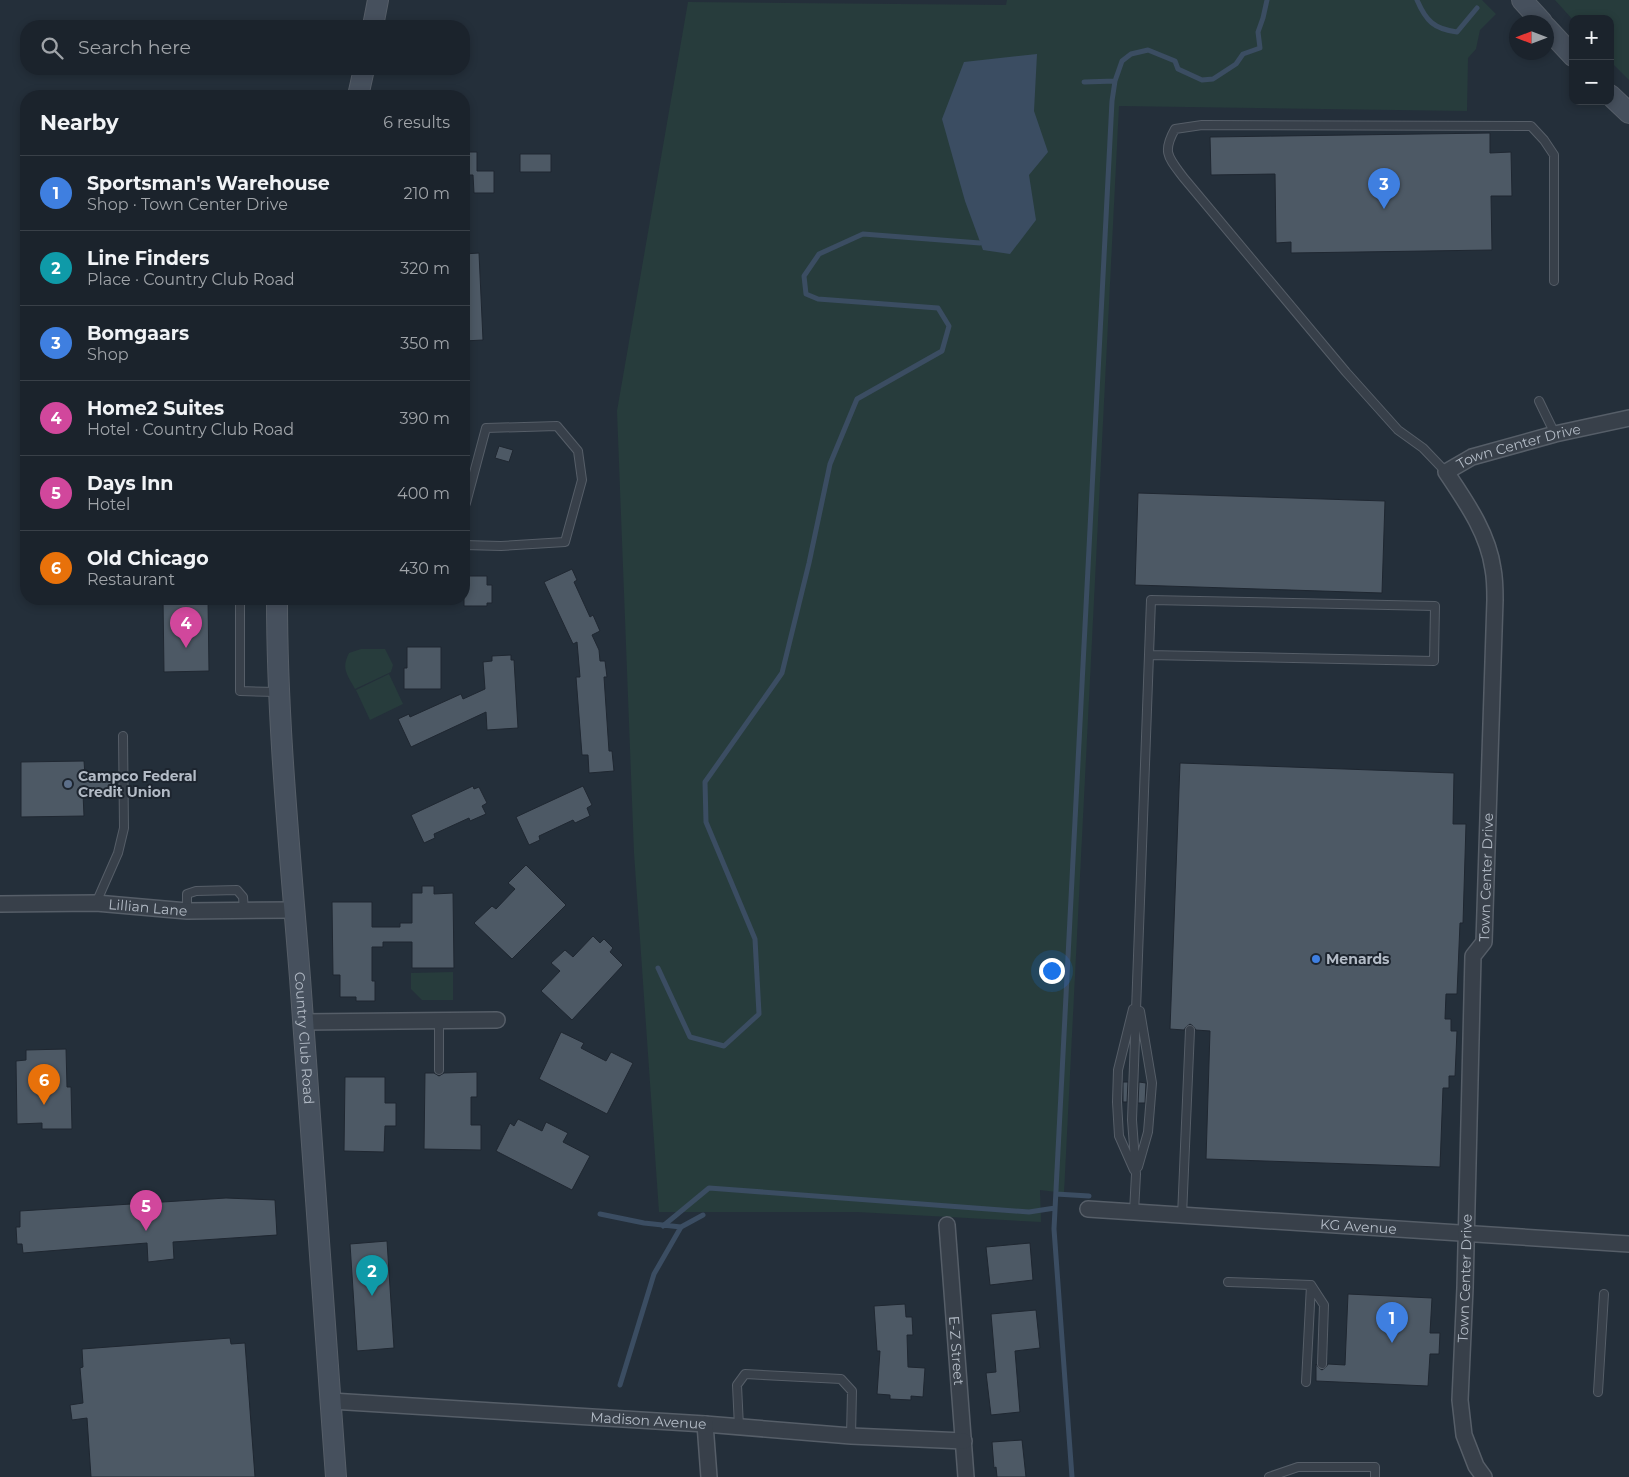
<!DOCTYPE html>
<html lang="en">
<head>
<meta charset="utf-8">
<style>
	body { margin:0; font-family:Montserrat,sans-serif; background:#242b34; color:#f1f3f6 }
	.controls { position:absolute; right:15px; top:15px; display:grid; overflow:hidden; border-radius:10px; box-shadow:0 2px 8px #0003 }
	.controls button { width:45px; height:45px; display:grid; place-items:center; padding:0; border:0; border-bottom:1px solid #394048; background:#1b232c; color:#f1f3f6; font:25px sans-serif }
	.compass { position:absolute; left:1509px; top:15px; width:45px; height:45px; border-radius:50%; background:#1b232c; box-shadow:0 2px 8px #0003; rotate:270deg }
	.you { position:absolute; left:1051px; top:970px; width:18px; height:18px; margin:-12px; border:4px solid #fff; border-radius:50%; background:#1a73e8; box-shadow:0 0 0 8px #1a73e833 }
	.badge { display:grid; place-items:center; width:32px; height:32px; border-radius:50%; background:#8eb9f0; color:#fff; font-size:16px; font-weight:700 }
	.pin { position:absolute; translate:-50% -41px; filter:drop-shadow(0 1px 2px #0008) }
	.pin::after { content:''; position:absolute; top:26px; width:18px; height:15px; background:inherit; clip-path:polygon(0 0,100% 0,50% 100%) }
	.list { margin:0; padding:0; list-style:none }
	h2 { display:flex; justify-content:space-between; align-items:center; height:65px; margin:0; padding:0 20px; font-size:21px }
	h2 small { font-size:16px; font-weight:400; color:#a0a4a9 }
	.list li { display:grid; grid-template-columns:32px 1fr auto; gap:15px; align-items:center; box-sizing:border-box; height:75px; padding:0 20px; border-top:1px solid #394048 }
	.list b { display:block; font-size:19px; white-space:nowrap }
	.list p { margin:0; font-size:16px; white-space:nowrap; color:#a0a4a9 }
	.list em { font-size:16px; font-style:normal; color:#a0a4a9 }
	.icon { flex:none; width:28px; height:28px; fill:none; stroke:currentColor; stroke-width:2; stroke-linecap:round; stroke-linejoin:round }
	.map { position:relative; flex:none; width:1629px; height:1477px; overflow:hidden }
	.search { position:absolute; background:#1b232c; box-shadow:0 2px 8px #0003; left:20px; top:20px; width:450px; height:55px; display:flex; align-items:center; gap:12px; box-sizing:border-box; padding:0 18px; border-radius:20px; color:#a0a4a9; font-size:19px }
	.panel { position:absolute; background:#1b232c; box-shadow:0 2px 8px #0003; left:20px; top:90px; width:450px; height:515px; border-radius:20px }
	.map>svg:first-child { display:block }
	.green { fill:#273c3c }
	.water { fill:#3b4d62 }
	.lines { fill:none; stroke-linecap:round; stroke-linejoin:round }
	.stream { stroke:#3b4d62; stroke-width:5 }
	.building { fill:#4d5965; stroke:#1f2731 }
	.lane-casing { stroke:#565e68; stroke-width:10 }
	.street-casing { stroke:#565e68; stroke-width:18 }
	.secondary-casing { stroke:#565e68; stroke-width:22 }
	.lane { stroke:#38404a; stroke-width:8 }
	.street { stroke:#38404a; stroke-width:15 }
	.secondary { stroke:#46505d; stroke-width:20 }
	.service-dot { fill:#5c6f8a; stroke:#1d252f; stroke-width:2 }
	.shop-dot { fill:#3f7fe0; stroke:#1d252f; stroke-width:2 }
	.labels { text-anchor:middle; dominant-baseline:central; stroke-width:4; stroke-linejoin:round; paint-order:stroke }
	.street-label { font-size:14px; fill:#b3bbc6; stroke:#1d252f }
	.poi-label { font-size:14px; font-weight:bold; fill:#b3bbc6; stroke:#1d252f; text-anchor:start }
</style>
</head>
<body>
<div class="map">
<svg width="1629" height="1477" viewBox="0 0 1629 1477">
	<rect width="100%" height="100%" fill="#242f3a"/>
	<!-- green -->
	<path class="green" d="M1007 0H1482L1496 14 1480 30 1476 49 1468 58 1467 111 1119 106 1064 1193 1040 1190 1041 1222 857 1212H659L634 853 617 411 688 2 1006 5Z
		M1555 0H1629V80L1610 61V19L1573 20Z
		M361 649H385L393 665 391 672 355 689C347 674 341 669 349 653Z
		M389 674 403 704 370 720 356 690Z
		M453 972V1000H422L411 989V973Z"/>
	<!-- water -->
	<path class="water" d="M1037 54 1034 111 1048 152 1029 175 1036 220 1010 254 983 250 965 201 942 119 964 62Z"/>
	<g class="lines">
		<!-- stream -->
		<path class="stream" d="M1417 0C1426 21 1434 29 1457 32L1477 8
			M1084 82 1115 81
			M658 968 690 1037 724 1046 759 1014 755 939 706 822 705 782 782 673 809 563 830 464 857 399 942 351 949 326 938 308 818 299 806 294 804 276 819 254 863 234 980 243
			M1056 1194 1089 1196
			M600 1214 644 1223 681 1227 654 1274 620 1385
			M663 1226 709 1188 1029 1212 1055 1208
			M681 1227 703 1215
			M1072 1477 1054 1229 1112 101 1115 81 1122 61 1131 54 1148 50 1175 61 1178 69 1202 80 1213 79 1236 64 1243 54 1260 48 1258 32 1263 18 1267 0"/>
	</g>
	<!-- building -->
	<path class="building" d="M1490 133V153L1511 152 1512 196H1491L1492 250 1291 253V242L1276 243 1275 174 1211 175 1210 137Z
		M464 152H477V171H494V193H474L473 175H464Z
		M520 154H551V172H520Z
		M479 253 483 340 464 341V254Z
		M499 446 513 450 509 462 495 458Z
		M1138 493 1385 501 1382 593 1135 585Z
		M572 569 577 580 574 582 590 617 593 615 600 631 592 635 599 650 600 661H605L607 677H604L609 751H612L614 771 589 773 588 755H582L576 677H580L577 642 573 644 544 582Z
		M469 576H487V585H492V603H487V606H464V579H469Z
		M163 599H208L209 671 164 672Z
		M407 647H441V689H404V668H407Z
		M511 655V660H514L518 728 487 730 486 712 411 747 398 719 409 714 410 717 461 694 463 699 485 689 483 662 492 661V656Z
		M84 761 85 775 114 774V793L83 794 84 816 21 817V762Z
		M1180 763 1454 773 1453 824H1466L1463 923H1460L1457 994H1446L1445 1019H1451V1031H1457L1455 1076H1449V1088H1443L1440 1167 1206 1159 1210 1031 1196 1030 1193 1026 1190 1024 1186 1027 1184 1030 1170 1029Z
		M473 786 474 789 479 787 487 803 482 806 486 814 470 821 469 818 434 834 435 838 424 843 411 815Z
		M583 786 592 805 587 808 590 816 575 823 573 820 539 836 540 840 529 845 516 817Z
		M526 865 566 905 512 959 474 923 492 906 496 909 515 889 508 883Z
		M422 886H434V894L453 893 454 968H412V942H383V947H372V981H375V1001H356V997H340V975H333L332 902H372V927H400V923H412V893H422Z
		M593 936 600 943 604 939 613 948 610 952 623 965 572 1020 541 991 560 971 551 963 565 950 573 957Z
		M561 1032 584 1043 581 1048 606 1061 611 1052 633 1063 607 1114 539 1079Z
		M66 1049 67 1087H71L72 1129H42V1123L17 1124 16 1061 26 1060V1050Z
		M477 1072V1097H471V1125H481V1150L424 1149 425 1073H434L439 1076 444 1073Z
		M345 1077H385V1103H396V1126H385L384 1152 344 1151Z
		M1123 1082H1128L1127 1102H1123Z
		M1139 1082 1146 1083 1145 1103H1138Z
		M518 1119 542 1131 546 1122 568 1133 563 1142 590 1156 572 1190 496 1151 510 1123 514 1126Z
		M226 1198 275 1200 277 1235 173 1242 174 1259 148 1262 147 1243 23 1253 22 1244H17L16 1227H20V1211Z
		M387 1241 394 1348 357 1351 350 1244Z
		M1030 1243 1033 1280 990 1285 986 1247Z
		M1348 1294 1432 1298 1430 1333H1440L1439 1354H1430L1428 1386 1316 1381V1364L1319 1368 1322 1370 1326 1367 1328 1364 1345 1365Z
		M905 1304 906 1317H912L913 1335H907L908 1367 925 1368 923 1397 911 1396V1400L890 1399V1395L877 1394 880 1351H877L874 1306Z
		M1036 1310 1040 1348 1015 1351 1020 1412 991 1415 986 1373 996 1372 991 1314Z
		M230 1338 231 1344 245 1343 255 1477H91L87 1418 72 1420 70 1405 83 1403 80 1368 83 1367 82 1349Z
		M1022 1440 1026 1477H997L996 1467 994 1468 992 1442Z"/>
	<g class="lines">
		<defs>
			<path id="lane" d="M1539 401 1555 434
				M1446 472 1423 448 1398 430 1346 372 1183 177C1168 157 1162 152 1175 129L1202 125 1531 126 1544 140 1554 155V281
				M464 503H466L486 428 557 426 578 451 582 480 565 542 501 546 464 545
				M240 599V691L277 692
				M96 903 118 853 124 828 123 736
				M187 911V894L196 891 237 890 243 897 244 910
				M1133 1009 1118 1070 1117 1102 1119 1136 1134 1170
				M439 1070V1020
				M1138 1167 1148 1132 1152 1083 1140 1011
				M1134 1212 1136 1174 1132 1120 1151 600 1435 606 1434 661 1149 655
				M1182 1216 1190 1030
				M1228 1282 1311 1285 1306 1382
				M1311 1285 1324 1305 1322 1364
				M1598 1392 1604 1294
				M739 1427 737 1385 745 1374 841 1379 852 1391 851 1436
				M1269 1477 1298 1467H1375V1477"/>
			<g id="street">
				<path id="s1" d="M0 904 96 903 187 911 294 910"/>
				<path d="M303 1022 497 1020"/>
				<path id="s2" d="M1088 1209 1629 1244"/>
				<path id="s3" d="M947 1225 966 1477"/>
				<path id="s4" d="M331 1401 705 1424 851 1436 964 1441"/>
				<path d="M705 1424 709 1477"/>
				<path id="s5" d="M1484 1477 1476 1466 1464 1435 1460 1400 1465 1288 1473 956 1484 942 1495 600C1495 590 1495 579 1493 569 1488 533 1466 502 1446 472L1472 457 1555 434 1629 418"/>
			</g>
			<g id="secondary">
				<path d="M1522 0 1542 22"/>
				<path d="M373 26 378 0"/>
				<path d="M1546 27 1573 56"/>
				<path d="M1610 95 1629 113"/>
				<path d="M358 96 364 69"/>
				<path id="s6" d="M277 599C277 726 290 852 300 978 312 1145 324 1311 336 1477"/>
			</g>
		</defs>
		<!-- lane casing -->
		<use href="#lane" class="lane-casing"/>
		<!-- street casing -->
		<use href="#street" class="street-casing"/>
		<!-- secondary casing -->
		<use href="#secondary" class="secondary-casing"/>
		<!-- lane -->
		<use href="#lane" class="lane"/>
		<!-- street -->
		<use href="#street" class="street"/>
		<!-- secondary -->
		<use href="#secondary" class="secondary"/>
	</g>
	<!-- markers -->
	<circle class="service-dot" cx="68" cy="784" r="5"/>
	<circle class="shop-dot" cx="1316" cy="959" r="5"/>
	<g class="labels">
		<!-- street labels -->
		<g class="street-label">
			<text stroke="none"><textPath href="#s5" startOffset="1104">Town Center Drive</textPath></text>
			<text stroke="none"><textPath href="#s5" startOffset="609">Town Center Drive</textPath></text>
			<text stroke="none"><textPath href="#s1" startOffset="148">Lillian Lane</textPath></text>
			<text stroke="none"><textPath href="#s6" startOffset="440">Country Club Road</textPath></text>
			<text stroke="none"><textPath href="#s2" startOffset="271">KG Avenue</textPath></text>
			<text stroke="none"><textPath href="#s5" startOffset="204">Town Center Drive</textPath></text>
			<text stroke="none"><textPath href="#s3" startOffset="126">E-Z Street</textPath></text>
			<text stroke="none"><textPath href="#s4" startOffset="318">Madison Avenue</textPath></text>
		</g>
		<!-- poi labels -->
		<g class="poi-label">
			<text x="78" y="776">Campco Federal<tspan x="78" dy="16">Credit Union</tspan></text>
			<text x="1326" y="959">Menards</text>
		</g>
	</g>
</svg>
<div class="controls">
<button>+</button>
<button>−</button>
</div>
<svg class="compass" viewBox="-18 -18 36 36"><path d="M0-13l5 13h-10z" fill="#e53935"/><path d="M0 13l5-13h-10z" fill="#a0a4a9"/></svg>
<div class="you"></div>
<div class="pin badge" style="left:1392px;top:1343px;background:#3f7fe0">1</div>
<div class="pin badge" style="left:372px;top:1296px;background:#0f9aa8">2</div>
<div class="pin badge" style="left:1384px;top:209px;background:#3f7fe0">3</div>
<div class="pin badge" style="left:186px;top:648px;background:#d1479c">4</div>
<div class="pin badge" style="left:146px;top:1231px;background:#d1479c">5</div>
<div class="pin badge" style="left:44px;top:1105px;background:#e8710a">6</div>
<div class="search"><svg class="icon" aria-label="search" viewBox="0 0 24 24"><circle cx="10" cy="10" r="6"/><path d="M15 15l6 6"/></svg>Search here</div>
<section class="panel">
<h2>Nearby<small>6 results</small></h2>
<ul class="list">
<li><span class="badge" style="background:#3f7fe0">1</span><div><b>Sportsman's Warehouse</b><p>Shop · Town Center Drive</p></div><em>210 m</em></li>
<li><span class="badge" style="background:#0f9aa8">2</span><div><b>Line Finders</b><p>Place · Country Club Road</p></div><em>320 m</em></li>
<li><span class="badge" style="background:#3f7fe0">3</span><div><b>Bomgaars</b><p>Shop</p></div><em>350 m</em></li>
<li><span class="badge" style="background:#d1479c">4</span><div><b>Home2 Suites</b><p>Hotel · Country Club Road</p></div><em>390 m</em></li>
<li><span class="badge" style="background:#d1479c">5</span><div><b>Days Inn</b><p>Hotel</p></div><em>400 m</em></li>
<li><span class="badge" style="background:#e8710a">6</span><div><b>Old Chicago</b><p>Restaurant</p></div><em>430 m</em></li>
</ul>
</section>
</div>
</body>
</html>
